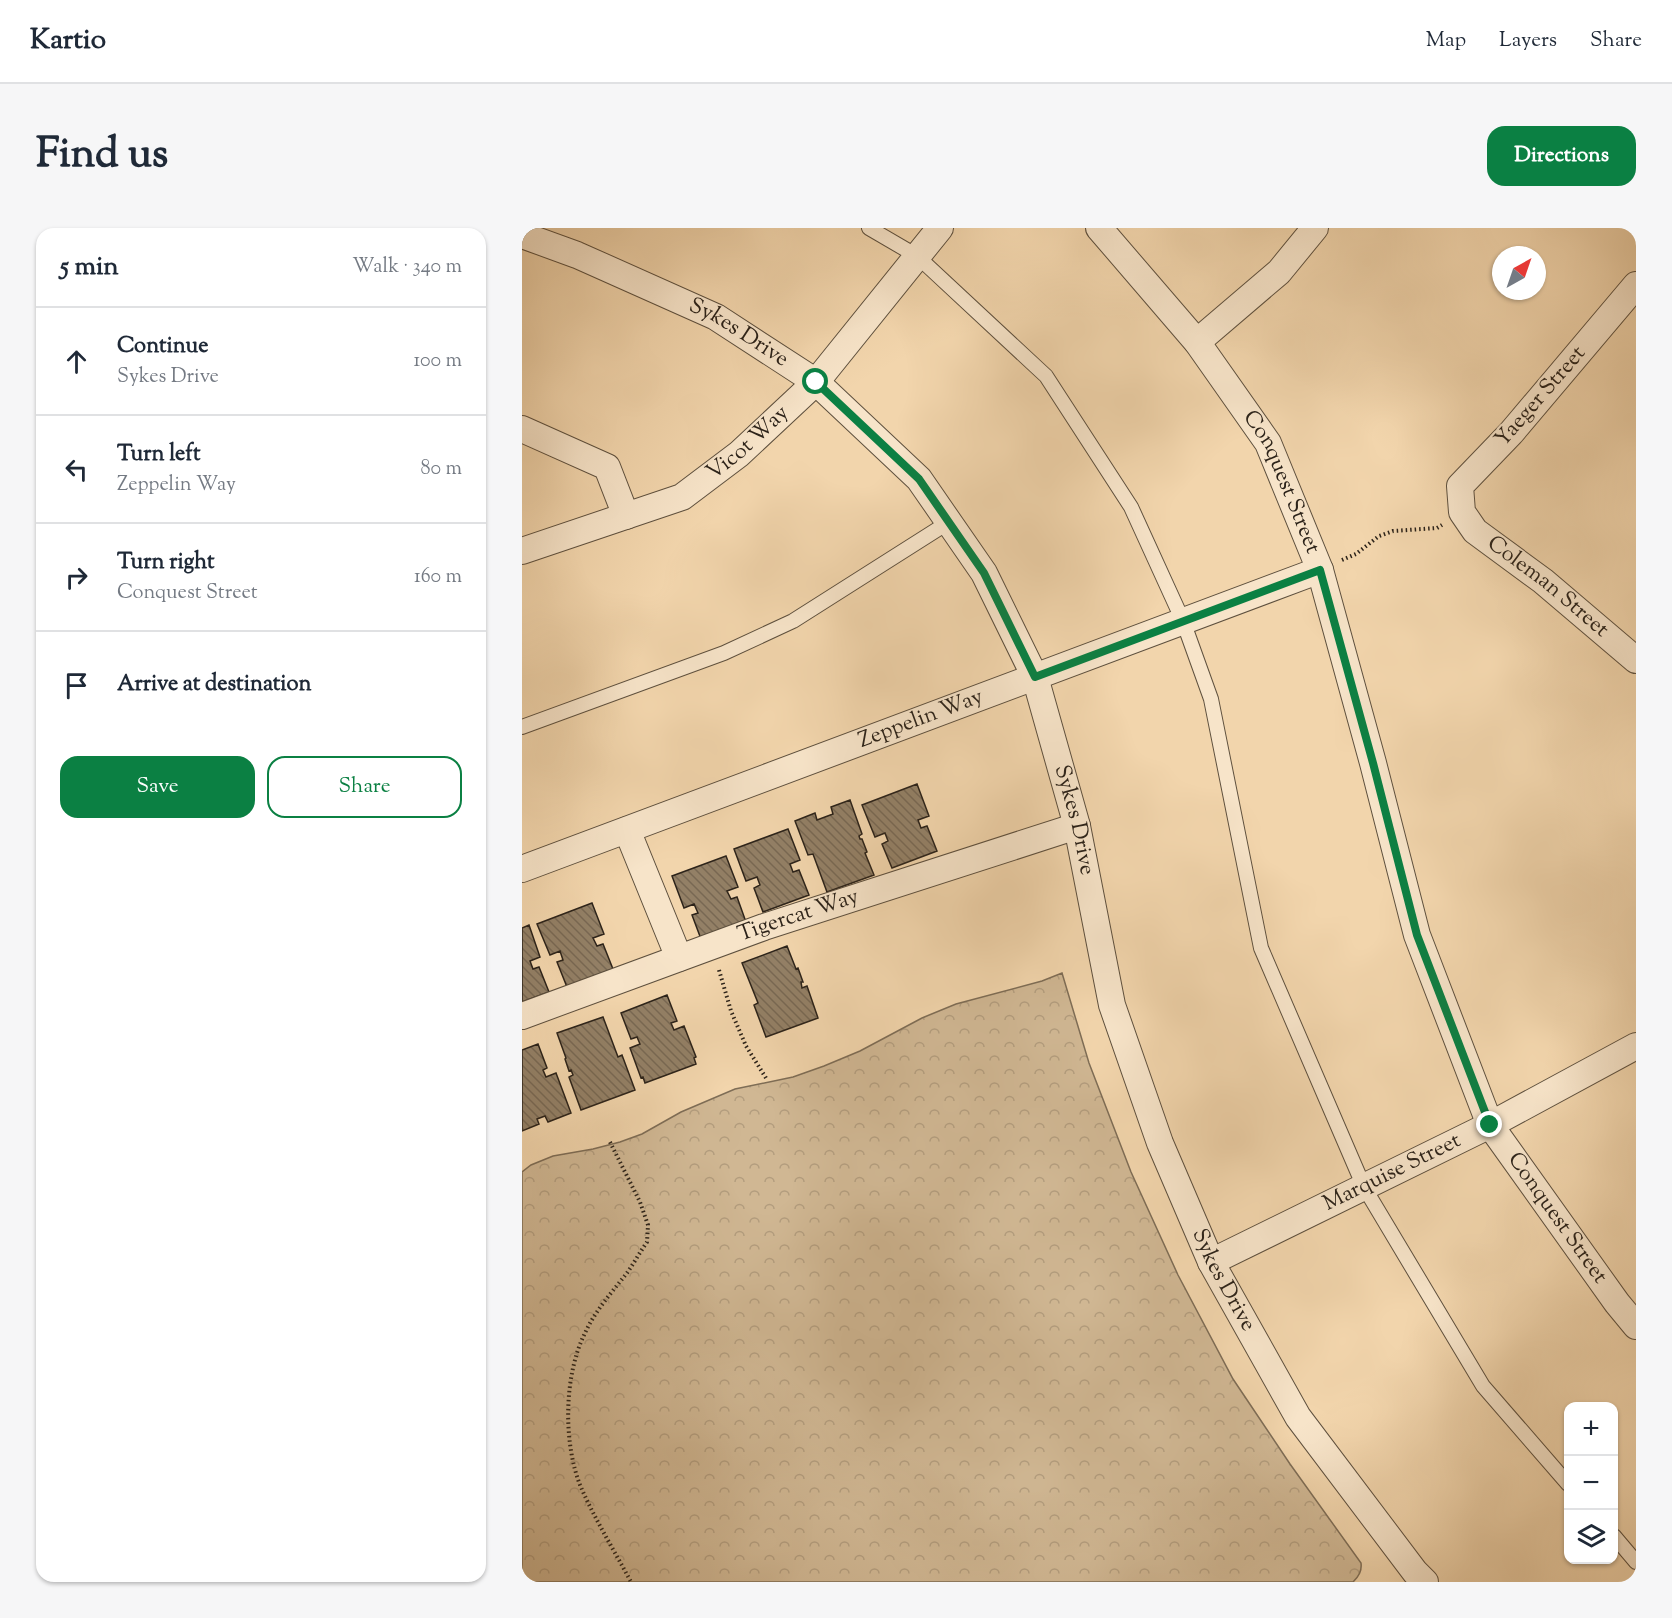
<!DOCTYPE html>
<html lang="en">
<head>
<meta charset="utf-8">
<style>
	body { margin:0; font-family:"Sorts Mill Goudy",serif; background:#f6f6f7; color:#1f2937 }
	.controls { position:absolute; right:18px; bottom:18px; display:grid; overflow:hidden; border-radius:12px; box-shadow:0 2px 4px #0004 }
	.controls button { width:54px; height:54px; display:grid; place-items:center; padding:0; border:0; border-bottom:2px solid #e0e1e3; background:#fff; color:#1f2937; font:30px sans-serif }
	.compass { position:absolute; left:970px; top:18px; width:54px; height:54px; border-radius:50%; background:#fff; box-shadow:0 2px 4px #0004; rotate:40deg }
	.stop { position:absolute; width:18px; height:18px; margin:-14px; border:4px solid #0b8043; border-radius:50%; background:#fff }
	.stop.end { background:#0b8043; border-color:#fff; box-shadow:0 2px 6px #0008 }
	.list { margin:0; padding:0; list-style:none }
	h2 { display:flex; justify-content:space-between; align-items:center; height:78px; margin:0; padding:0 24px; font-size:26px }
	h2 small { font-size:20px; font-weight:400; color:#747a83 }
	.list li { display:grid; grid-template-columns:39px 1fr auto; gap:18px; align-items:center; box-sizing:border-box; height:108px; padding:0 24px; border-top:2px solid #e0e1e3 }
	.list b { display:block; font-size:22px; white-space:nowrap }
	.list p { margin:0; font-size:20px; white-space:nowrap; color:#747a83 }
	.list em { font-size:20px; font-style:normal; color:#747a83 }
	.actions { display:flex; gap:12px; padding:18px 24px }
	.actions a { flex:1; padding:14px 0; border:2px solid #0b8043; border-radius:18px; text-align:center; font-size:21px; color:#0b8043 }
	.actions .main { background:#0b8043; color:#fff }
	.icon { flex:none; width:33px; height:33px; fill:none; stroke:currentColor; stroke-width:2; stroke-linecap:round; stroke-linejoin:round }
	.map { position:relative; flex:none; width:1114px; height:1354px; overflow:hidden; border-radius:18px }
	header { display:flex; align-items:center; gap:36px; box-sizing:border-box; height:84px; padding:0 30px; background:#fff; border-bottom:2px solid #e0e1e3 }
	header strong { font-size:28px }
	nav { display:flex; gap:33px; margin-inline-start:auto; font-size:21px }
	.intro { display:flex; align-items:center; justify-content:space-between; box-sizing:border-box; height:144px; padding:0 36px }
	h1 { margin:0; font-size:42px }
	.button { padding:15px 27px; border-radius:18px; background:#0b8043; color:#fff; font-size:21px; font-weight:700 }
	main { display:flex; gap:36px; padding:0 36px }
	aside { flex:1; background:#fff; border-radius:18px; box-shadow:0 2px 4px #0004 }
	.map>svg:first-child { display:block }
	.park { fill:url(#park-crowns); stroke:#7e6d56; stroke-width:1.5 }
	.building { fill:url(#building-back-hatch); stroke:#2c231a; stroke-width:1.5 }
	.lines { fill:none; stroke-linecap:round; stroke-linejoin:round }
	.lane-casing { stroke:#5e503e; stroke-width:16 }
	.street-casing { stroke:#5e503e; stroke-width:28 }
	.path { stroke:#2c231a; stroke-width:4; stroke-dasharray:1.5 3; stroke-linecap:butt }
	.lane { stroke:#f7e4c9; stroke-width:14 }
	.street { stroke:#f7e4c9; stroke-width:26 }
	.route { stroke:#0b8043; stroke-width:8 }
	.labels { text-anchor:middle; dominant-baseline:central; stroke-width:4.5; stroke-linejoin:round; paint-order:stroke }
	.street-label { font-size:22px; fill:#2c231a; stroke:#f7e4c9 }
</style>
</head>
<body>
<header>
<strong>Kartio</strong>
<nav><a>Map</a><a>Layers</a><a>Share</a></nav>
</header>
<div class="intro"><h1>Find us</h1><a class="button">Directions</a></div>
<main>
<aside>
<h2>5 min<small>Walk · 340 m</small></h2>
<ul class="list">
<li><svg class="icon" aria-label="ahead" viewBox="0 0 24 24"><path d="M12 20V5M6 11l6-6 6 6"/></svg><div><b>Continue</b><p>Sykes Drive</p></div><em>100 m</em></li>
<li><svg class="icon" aria-label="left" viewBox="0 0 24 24"><path d="M17 20v-9H6M10 6l-5 5 5 5"/></svg><div><b>Turn left</b><p>Zeppelin Way</p></div><em>80 m</em></li>
<li><svg class="icon" aria-label="right" viewBox="0 0 24 24"><path d="M7 20v-9h11M14 6l5 5-5 5"/></svg><div><b>Turn right</b><p>Conquest Street</p></div><em>160 m</em></li>
<li><svg class="icon" aria-label="arrive" viewBox="0 0 24 24"><path d="M6 21V4h12l-3 4 3 4H6"/></svg><div><b>Arrive at destination</b></div></li>
</ul>
<div class="actions"><a class="main">Save</a><a>Share</a></div>
</aside>
<div class="map">
<svg width="1114" height="1354" viewBox="0 0 1114 1354">
	<defs>
		<pattern id="park-crowns" width="20" height="18" patternUnits="userSpaceOnUse" patternTransform="scale(1.5)"><rect width="20" height="18" fill="#d0b793"/><path d="M2 6a3 3 0 1 1 6 0M12 15a3 3 0 1 1 6 0" fill="none" stroke="#b39d7e"/></pattern>
		<pattern id="building-back-hatch" width="6" height="6" patternUnits="userSpaceOnUse" patternTransform="scale(1.5)"><rect width="6" height="6" fill="#938066"/><path d="M-1 5l2 2M0 0l6 6M5-1l2 2" fill="none" stroke="#786853"/></pattern>
	</defs>
	<rect width="100%" height="100%" fill="#f2d5ac"/>
	<filter id="stains"><feTurbulence type="fractalNoise" baseFrequency=".00333" numOctaves="4"/><feColorMatrix values="0 0 0 0 .2 0 0 0 0 .09 0 0 0 0 .02 0 0 0 .5 -.17"/></filter>
	<radialGradient id="worn" r=".72"><stop offset=".6" stop-color="#630" stop-opacity="0"/><stop offset="1" stop-color="#630" stop-opacity=".3"/></radialGradient>
	<!-- park -->
	<path class="park" d="M540 745 567 835 609 944 656 1047 711 1151 768 1236 839 1335C840 1343 837 1348 831 1354H0V944L9 937 31 928 71 921 98 914 120 906 159 884 213 861 271 849 302 838 338 823 400 790 434 776 520 753Z"/>
	<!-- building -->
	<path class="building" d="M395 556 407 588 396 592 399 600 405 598 415 623 370 640 360 616 366 613 363 605 353 609 340 577Z
		M328 572 340 606 337 608 338 611H340L345 624 343 625 352 647 305 664 291 626 286 627 273 593 293 585 295 592 311 586 309 579Z
		M266 601 278 632 268 636 271 644 277 642 287 667 241 684 232 660 238 657 235 649 224 653 212 621Z
		M204 628 216 659 205 663 209 671 215 669 224 694 179 711 170 687 176 685 172 676 162 680 150 648Z
		M70 675 82 706 71 710 75 718 81 716 91 741 45 759 35 734 41 732 38 723 28 727 15 696Z
		M7 697 18 729 8 733 11 741 17 739 27 764 0 774V700Z
		M265 718 274 741 276 740 281 754H279L280 760 285 758 296 790 244 809 232 777 236 775 220 735Z
		M145 767 155 793 149 795 152 802 162 798 174 829 172 830 174 836 123 855 121 849 119 850 108 820 118 816 115 809 109 811 99 785Z
		M81 789 96 829 100 827 113 862 59 882 47 849 51 847 49 842 47 843 43 831 44 830 35 805Z
		M16 816 25 840 21 842 24 849 34 845 49 885 26 894 23 888 15 891 17 896 0 903V822Z"/>
	<g class="lines">
		<defs>
			<path id="lane" d="M347 0 395 28 524 148 609 279 661 393 689 471 739 720 842 959 961 1158 1046 1256
				M0 499 202 425 271 393 427 294
				M1092 1308 1114 1334"/>
			<g id="street">
				<path id="s1" d="M577 0 675 114 746 215 798 342 851 535 895 707 968 897 1095 1075 1114 1098"/>
				<path id="s2" d="M0 7 55 27 194 89 294 154 397 251 462 345 513 449 555 598 590 777 638 915 689 1034 776 1189 893 1344 903 1354"/>
				<path id="s3" d="M1114 57 989 205 938 258 940 284 953 303 1021 353 1114 432"/>
				<path d="M675 114 757 44 793 0"/>
				<path d="M0 201 85 239 104 288"/>
				<path id="s4" d="M0 323 160 269 217 226 294 154 418 0"/>
				<path d="M105 602 157 730"/>
				<path id="s5" d="M0 641 798 342"/>
				<path id="s6" d="M0 788 242 699 555 598"/>
				<path id="s7" d="M689 1034 968 897 1114 818"/>
			</g>
		</defs>
		<!-- lane casing -->
		<use href="#lane" class="lane-casing"/>
		<!-- street casing -->
		<use href="#street" class="street-casing"/>
		<!-- path -->
		<path class="path" d="M820 332 834 326 857 308 871 303 915 300 920 297
			M197 742 209 783 224 818 244 850
			M88 914 118 974 126 997 125 1014C118 1024 112 1035 105 1045 90 1064 73 1083 63 1105 42 1147 41 1213 58 1257 72 1290 92 1322 109 1354"/>
		<!-- lane -->
		<use href="#lane" class="lane"/>
		<!-- street -->
		<use href="#street" class="street"/>
	</g>
	<g class="lines">
		<!-- route -->
		<path class="route" d="M294 154 397 251 462 345 513 449 798 342 851 535 895 707 968 897"/>
	</g>
	<g class="labels">
		<!-- street labels -->
		<g class="street-label">
			<text stroke="none"><textPath href="#s2" startOffset="238">Sykes Drive</textPath></text>
			<text transform="translate(1019 169) rotate(-49)">Yaeger Street</text>
			<text stroke="none"><textPath href="#s4" startOffset="254">Vicot Way</textPath></text>
			<text stroke="none"><textPath href="#s1" startOffset="315">Conquest Street</textPath></text>
			<text stroke="none"><textPath href="#s3" startOffset="408">Coleman Street</textPath></text>
			<text stroke="none"><textPath href="#s5" startOffset="426">Zeppelin Way</textPath></text>
			<text stroke="none"><textPath href="#s2" startOffset="850">Sykes Drive</textPath></text>
			<text stroke="none"><textPath href="#s6" startOffset="294">Tigercat Way</textPath></text>
			<text stroke="none"><textPath href="#s7" startOffset="202">Marquise Street</textPath></text>
			<text stroke="none"><textPath href="#s1" startOffset="1107">Conquest Street</textPath></text>
			<text stroke="none"><textPath href="#s2" startOffset="1336">Sykes Drive</textPath></text>
		</g>
	</g>
	<rect width="100%" height="100%" filter="url(#stains)"/>
	<rect width="100%" height="100%" fill="url(#worn)"/>
</svg>
<div class="controls">
<button>+</button>
<button>−</button>
<button><svg class="icon" aria-label="layers" viewBox="0 0 24 24"><path d="M12 4l9 5-9 5-9-5zM3 14l9 5 9-5"/></svg></button>
</div>
<svg class="compass" viewBox="-18 -18 36 36"><path d="M0-13l5 13h-10z" fill="#e53935"/><path d="M0 13l5-13h-10z" fill="#747a83"/></svg>
<div class="stop" style="left:294px;top:154px"></div>
<div class="stop end" style="left:968px;top:897px"></div>
</div>
</main>
</body>
</html>
